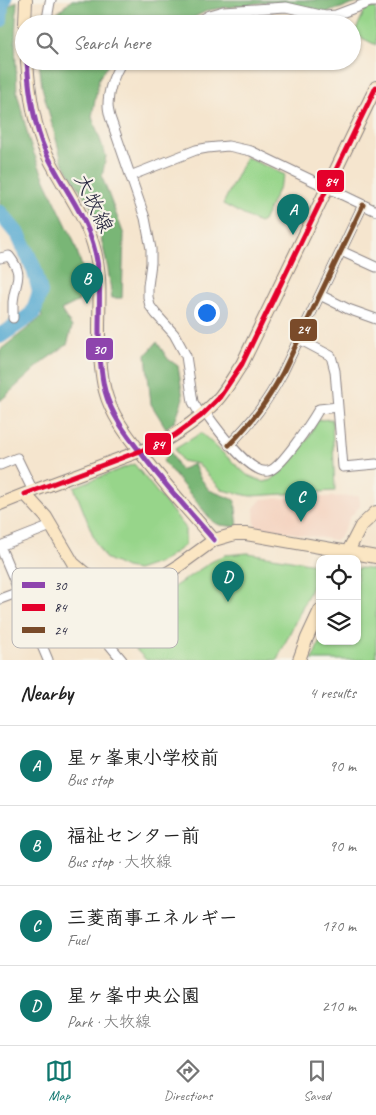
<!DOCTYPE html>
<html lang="en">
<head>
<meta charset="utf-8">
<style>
	body { margin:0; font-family:Caveat,"Klee One",sans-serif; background:#f2f2f2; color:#222 }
	.controls { position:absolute; right:15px; bottom:15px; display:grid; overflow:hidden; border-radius:10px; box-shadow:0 1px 4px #0004 }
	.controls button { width:45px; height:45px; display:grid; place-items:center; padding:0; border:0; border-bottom:1px solid #e0e0e0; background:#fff; color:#222; font:25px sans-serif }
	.you { position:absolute; left:206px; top:312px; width:18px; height:18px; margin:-12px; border:4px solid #fff; border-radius:50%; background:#1a73e8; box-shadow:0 0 0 8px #1a73e833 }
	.badge { display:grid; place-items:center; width:32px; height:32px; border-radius:50%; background:#0f766e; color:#fff; font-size:16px; font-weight:700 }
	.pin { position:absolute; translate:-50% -41px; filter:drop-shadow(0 1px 2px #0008) }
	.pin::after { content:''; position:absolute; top:26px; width:18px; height:15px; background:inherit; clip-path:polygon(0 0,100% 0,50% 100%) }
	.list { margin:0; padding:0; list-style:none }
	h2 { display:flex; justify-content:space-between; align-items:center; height:65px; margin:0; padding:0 20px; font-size:21px }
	h2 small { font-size:16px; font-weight:400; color:#767676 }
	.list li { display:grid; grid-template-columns:32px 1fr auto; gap:15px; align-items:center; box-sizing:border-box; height:80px; padding:0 20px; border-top:1px solid #e0e0e0 }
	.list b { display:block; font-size:19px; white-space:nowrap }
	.list p { margin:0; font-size:16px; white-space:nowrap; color:#767676 }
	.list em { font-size:16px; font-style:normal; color:#767676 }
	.icon { flex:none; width:28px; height:28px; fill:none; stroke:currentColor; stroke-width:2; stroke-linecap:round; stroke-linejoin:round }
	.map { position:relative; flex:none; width:376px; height:660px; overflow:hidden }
	.search { position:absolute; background:#fff; box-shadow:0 1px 4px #0004; left:15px; right:15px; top:15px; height:55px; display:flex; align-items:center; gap:12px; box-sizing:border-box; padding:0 18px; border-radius:28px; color:#767676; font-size:19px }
	.sheet { height:385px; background:#fff }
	nav { display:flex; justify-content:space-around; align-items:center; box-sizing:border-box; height:70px; border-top:1px solid #e0e0e0; background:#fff; font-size:14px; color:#767676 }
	nav a { display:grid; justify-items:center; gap:2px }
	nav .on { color:#0f766e }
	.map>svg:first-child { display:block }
	.built { fill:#f4d3c0 }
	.green { fill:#97d58a; stroke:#5c7c62 }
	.forest { fill:#79b676; stroke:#4e6c58 }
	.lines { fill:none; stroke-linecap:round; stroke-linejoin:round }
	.river { stroke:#56aad2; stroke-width:16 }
	.street-casing { stroke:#8c8484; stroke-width:11 }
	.secondary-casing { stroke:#8c8484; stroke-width:14 }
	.street { stroke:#fff; stroke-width:9 }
	.secondary { stroke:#fbe6c3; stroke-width:12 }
	.secondary-bridge-casing { stroke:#8c8484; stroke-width:14; stroke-linecap:butt }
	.secondary-bridge { stroke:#fbe6c3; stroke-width:12 }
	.bus-1-casing { stroke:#f7f3e8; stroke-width:9 }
	.bus-2-casing { stroke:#f7f3e8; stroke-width:9 }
	.bus-3-casing { stroke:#f7f3e8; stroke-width:9 }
	.bus-1 { stroke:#8e44ad; stroke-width:5 }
	.bus-2 { stroke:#e4002b; stroke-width:5 }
	.bus-3 { stroke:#7a4b2a; stroke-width:5 }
	.labels { text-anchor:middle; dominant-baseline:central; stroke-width:4.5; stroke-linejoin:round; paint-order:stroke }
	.street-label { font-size:21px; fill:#22223b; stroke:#f7f3e8 }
	.key { fill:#f7f3e8; stroke:#b7b4b4; stroke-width:1 }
	.key-label { font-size:14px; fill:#22223b }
	.line-badge { stroke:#f7f3e8; stroke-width:2 }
	.badge-label { font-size:14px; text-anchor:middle; font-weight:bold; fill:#fff }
</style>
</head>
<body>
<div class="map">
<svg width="376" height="660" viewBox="0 0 376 660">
	<rect width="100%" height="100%" fill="#f7f3e8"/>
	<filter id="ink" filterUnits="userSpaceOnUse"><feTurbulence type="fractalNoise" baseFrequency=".02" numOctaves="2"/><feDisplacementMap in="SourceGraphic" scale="10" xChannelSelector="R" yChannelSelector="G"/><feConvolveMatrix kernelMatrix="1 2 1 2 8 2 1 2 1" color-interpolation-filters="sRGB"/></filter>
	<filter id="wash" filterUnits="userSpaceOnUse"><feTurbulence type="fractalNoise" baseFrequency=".0096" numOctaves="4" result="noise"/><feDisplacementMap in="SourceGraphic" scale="20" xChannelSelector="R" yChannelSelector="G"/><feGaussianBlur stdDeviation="1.12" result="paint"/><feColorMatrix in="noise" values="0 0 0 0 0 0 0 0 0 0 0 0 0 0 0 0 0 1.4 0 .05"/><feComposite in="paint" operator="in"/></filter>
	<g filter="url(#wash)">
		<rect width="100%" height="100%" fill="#f5e5ce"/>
		<!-- built -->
		<path class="built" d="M359 496 360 506 350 517 342 533 338 539 335 540 255 527 254 508 262 499Z"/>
		<!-- green -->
		<path class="green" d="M376 7V45L354 34 365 10Z
			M246 157 285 175 263 221 259 223 223 204Z
			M332 419 335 491 250 496 222 490 198 464 182 461 175 449 201 433 247 475 264 482 272 480 308 439 318 420Z
			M134 464 185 527V545L180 549 161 562 137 570 126 568 105 558 96 543 74 487Z
			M248 553 315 564 319 568 318 574 277 660H146L109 621 105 611 108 608 117 607 142 608 211 562 225 555Z
			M361 568 376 570V660H312L320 641H357V569Z"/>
		<!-- forest -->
		<path class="forest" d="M72 0H367L325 13 267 2 209 10 180 24H52L55 14Z
			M17 1 15 40 17 92 30 144 45 180 73 239 84 273 79 301 61 310 72 327 67 345 45 360 0 401V350L42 317 23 244 0 221V12Z
			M39 61H111L99 78 92 117 106 156 102 177 124 235 122 298H112L108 269 96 215 62 161 42 87Z
			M157 342 168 359 178 366 183 398 175 421 166 428 151 404 146 355Z
			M170 451 180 470 194 464 199 476 209 490 235 500 238 527 220 525 213 522 163 461Z"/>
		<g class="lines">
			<!-- river -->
			<path class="river" d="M0 20 1 3 4 0
				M0 213 19 236 34 269 40 292 33 313 28 317 0 336"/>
		</g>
	</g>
	<g filter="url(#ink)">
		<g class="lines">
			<defs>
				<path id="street" d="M44 24 47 19 50 2 51 0
					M192 24 209 15 223 11 286 7 325 16 336 15 370 2H376
					M122 61C115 73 108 90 108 105 108 109 109 113 110 117L145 218 151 249V263L148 286V297L150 306 156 314 174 334 186 356 193 402 201 416
					M130 176 196 150 207 148 228 146 251 151 376 211
					M341 251 376 267
					M0 258 9 256C25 276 15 280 13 302 13 307 13 313 13 318
					M320 295 348 309 376 319
					M299 339 331 356 335 371 343 467 376 464
					M205 412C215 426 250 475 268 471 280 470 312 421 319 409L338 407
					M229 445C252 422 267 402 282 374L363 205
					M0 465 17 458 33 491
					M0 546 48 660
					M0 546 51 526
					M73 563 69 584 80 609 122 660
					M0 599 19 592"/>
				<path id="secondary" d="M25 24 26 0
					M27 61C29 91 33 123 45 150 59 182 83 210 93 244 105 283 96 318 100 357 101 368 102 380 105 391 111 414 126 434 141 453 163 483 189 511 214 540
					M159 444C181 431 201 418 218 399 227 389 234 375 242 364L376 87
					M25 494 49 485
					M0 504 25 494 46 517 73 563 86 574 99 581 116 585 127 586 144 585 158 579 177 567 214 540 235 534H246L258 536 376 557
					M344 559 361 526 376 512
					M299 660 307 638 320 610"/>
			</defs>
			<!-- street casing -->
			<use href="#street" class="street-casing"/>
			<!-- secondary casing -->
			<use href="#secondary" class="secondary-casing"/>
			<!-- street -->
			<use href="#street" class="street"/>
			<!-- secondary -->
			<use href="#secondary" class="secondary"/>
			<defs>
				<path id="secondary-bridge" d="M49 485 159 444"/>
			</defs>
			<!-- secondary-bridge casing -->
			<use href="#secondary-bridge" class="secondary-bridge-casing"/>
			<!-- secondary-bridge -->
			<use href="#secondary-bridge" class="secondary-bridge"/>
			<defs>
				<path id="bus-1" d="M27 61C29 91 33 123 45 150 59 182 83 210 93 244 105 283 96 318 100 357 101 368 102 380 105 391 111 414 126 434 141 453 163 483 189 511 214 540"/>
				<path id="bus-2" d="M25 494 159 444 175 435 201 416 219 398 242 364 376 87"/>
				<path id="bus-3" d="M229 445C252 422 267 402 282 374L363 205"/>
			</defs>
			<!-- bus-1 casing -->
			<use href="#bus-1" class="bus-1-casing"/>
			<!-- bus-2 casing -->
			<use href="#bus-2" class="bus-2-casing"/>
			<!-- bus-3 casing -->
			<use href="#bus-3" class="bus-3-casing"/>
			<!-- bus-1 -->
			<use href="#bus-1" class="bus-1"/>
			<!-- bus-2 -->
			<use href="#bus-2" class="bus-2"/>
			<!-- bus-3 -->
			<use href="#bus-3" class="bus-3"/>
		</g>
	</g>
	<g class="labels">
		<!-- street labels -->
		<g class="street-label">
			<text transform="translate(94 203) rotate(64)">大牧線</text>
		</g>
	</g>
	<!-- legend -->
	<rect x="12" y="568" width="166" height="80" rx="8" class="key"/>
	<rect x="22" y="582" width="23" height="6" fill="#8e44ad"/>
	<rect x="22" y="604" width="23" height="7" fill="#e4002b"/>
	<rect x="22" y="627" width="23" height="6" fill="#7a4b2a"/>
	<g class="key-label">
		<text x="54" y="590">30</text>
		<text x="54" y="612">84</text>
		<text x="54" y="635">24</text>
	</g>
	<g class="line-badge">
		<rect x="316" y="169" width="29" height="24" rx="5" fill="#e4002b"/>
		<rect x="289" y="318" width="29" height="24" rx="5" fill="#7a4b2a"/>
		<rect x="85" y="337" width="29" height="24" rx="5" fill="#8e44ad"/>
		<rect x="144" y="432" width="28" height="24" rx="5" fill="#e4002b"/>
	</g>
	<g class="badge-label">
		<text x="331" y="186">84</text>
		<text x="303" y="334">24</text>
		<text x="99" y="354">30</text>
		<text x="158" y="449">84</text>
	</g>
</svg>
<div class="controls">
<button><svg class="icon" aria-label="locate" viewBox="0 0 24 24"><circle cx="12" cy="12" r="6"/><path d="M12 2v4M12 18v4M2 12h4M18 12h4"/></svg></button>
<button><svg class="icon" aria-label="layers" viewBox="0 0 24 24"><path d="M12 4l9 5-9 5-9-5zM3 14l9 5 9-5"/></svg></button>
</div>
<div class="you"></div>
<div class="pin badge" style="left:293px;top:235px">A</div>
<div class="pin badge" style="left:87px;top:304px">B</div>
<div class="pin badge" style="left:301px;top:522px">C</div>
<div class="pin badge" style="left:228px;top:602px">D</div>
<div class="search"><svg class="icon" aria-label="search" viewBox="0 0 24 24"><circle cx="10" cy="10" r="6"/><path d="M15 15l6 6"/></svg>Search here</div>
</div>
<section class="sheet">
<h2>Nearby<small>4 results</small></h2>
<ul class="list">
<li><span class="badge">A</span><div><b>星ヶ峯東小学校前</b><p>Bus stop</p></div><em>90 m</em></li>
<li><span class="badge">B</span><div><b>福祉センター前</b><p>Bus stop · 大牧線</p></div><em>90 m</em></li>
<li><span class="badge">C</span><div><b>三菱商事エネルギー</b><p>Fuel</p></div><em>170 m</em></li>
<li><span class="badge">D</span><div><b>星ヶ峯中央公園</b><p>Park · 大牧線</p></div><em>210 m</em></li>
</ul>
</section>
<nav>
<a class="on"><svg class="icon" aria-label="map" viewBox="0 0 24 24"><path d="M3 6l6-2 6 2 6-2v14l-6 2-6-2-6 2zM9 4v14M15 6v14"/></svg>Map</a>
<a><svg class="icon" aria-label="directions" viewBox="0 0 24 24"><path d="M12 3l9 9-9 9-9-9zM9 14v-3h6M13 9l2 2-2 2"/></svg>Directions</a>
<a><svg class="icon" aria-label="saved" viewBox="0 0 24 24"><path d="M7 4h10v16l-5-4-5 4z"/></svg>Saved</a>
</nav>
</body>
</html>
